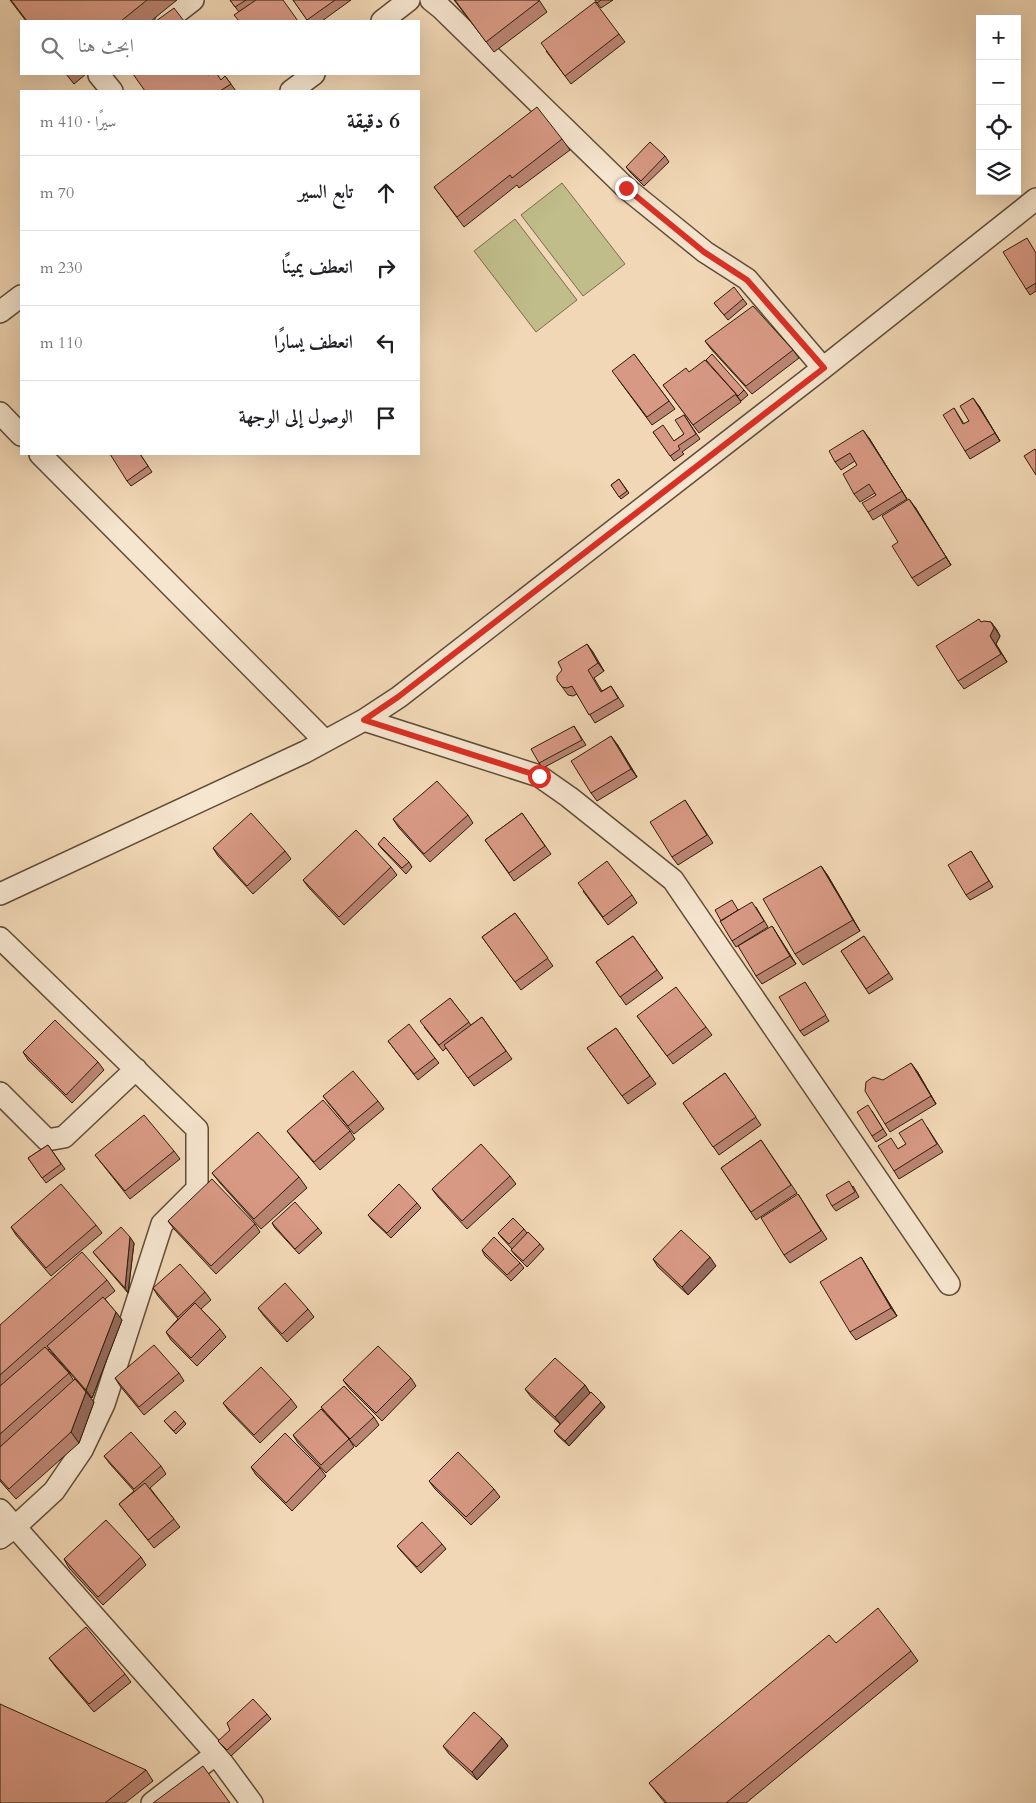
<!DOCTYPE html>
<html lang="ar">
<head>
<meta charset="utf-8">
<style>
	body { margin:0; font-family:Cardo,Amiri,serif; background:#f2f2f2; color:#202124; direction:rtl }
	.controls { position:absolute; right:15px; top:15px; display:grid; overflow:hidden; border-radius:0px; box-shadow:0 5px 20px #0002 }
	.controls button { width:45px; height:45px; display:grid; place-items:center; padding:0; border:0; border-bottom:1px solid #e0e0e0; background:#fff; color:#202124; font:25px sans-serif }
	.stop { position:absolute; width:15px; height:15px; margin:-11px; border:4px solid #d93025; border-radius:50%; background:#fff }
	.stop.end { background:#d93025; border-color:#fff; box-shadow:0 1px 5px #0008 }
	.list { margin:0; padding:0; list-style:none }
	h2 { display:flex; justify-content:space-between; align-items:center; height:65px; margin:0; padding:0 20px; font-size:21px }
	h2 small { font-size:16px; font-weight:400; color:#757577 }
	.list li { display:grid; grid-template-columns:32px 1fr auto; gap:15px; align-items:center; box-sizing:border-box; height:75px; padding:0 20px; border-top:1px solid #e0e0e0 }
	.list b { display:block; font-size:19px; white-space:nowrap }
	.list em { font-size:16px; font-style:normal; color:#757577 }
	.icon { flex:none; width:28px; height:28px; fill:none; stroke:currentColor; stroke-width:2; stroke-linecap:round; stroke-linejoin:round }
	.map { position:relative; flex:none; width:1036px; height:1803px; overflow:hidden; direction:ltr }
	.search { position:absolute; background:#fff; box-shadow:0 5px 20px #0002; left:20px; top:20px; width:400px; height:55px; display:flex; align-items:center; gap:12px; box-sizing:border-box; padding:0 18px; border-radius:0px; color:#757577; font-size:19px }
	.panel { position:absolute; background:#fff; box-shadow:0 5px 20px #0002; left:20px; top:90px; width:400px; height:365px; border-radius:0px; direction:rtl }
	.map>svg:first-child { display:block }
	.grass { fill:#c0bd8a; stroke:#786d4a }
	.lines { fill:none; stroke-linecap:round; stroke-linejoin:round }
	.minor-casing { stroke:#604c36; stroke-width:24 }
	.minor { stroke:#f6e5cf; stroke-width:21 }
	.wall { fill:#ba8472; stroke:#301d0b }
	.shaded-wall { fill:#976b5c; stroke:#301d0b }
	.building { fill:#d89984; stroke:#301d0b }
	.route { stroke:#d93025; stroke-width:6 }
</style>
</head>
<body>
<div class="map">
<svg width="1036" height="1803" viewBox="0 0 1036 1803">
	<rect width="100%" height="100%" fill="#f1d7b5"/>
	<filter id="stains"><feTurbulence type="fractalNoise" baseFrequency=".004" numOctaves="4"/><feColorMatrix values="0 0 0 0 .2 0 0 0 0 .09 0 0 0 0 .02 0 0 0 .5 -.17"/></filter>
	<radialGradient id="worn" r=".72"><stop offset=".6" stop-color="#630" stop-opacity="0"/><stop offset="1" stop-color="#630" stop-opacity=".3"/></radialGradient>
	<!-- grass -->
	<path class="grass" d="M562 183 625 264 583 296 521 215Z
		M515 219 577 300 536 332 474 251Z"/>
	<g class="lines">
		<defs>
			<path id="minor" d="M431 0 441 8 626 188 705 252 747 279 823 368
				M166 21 193 0
				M382 21 409 0
				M101 74 99 75 112 91
				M291 91 314 74
				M0 312 21 296
				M0 413 21 435
				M40 454 325 741
				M364 720 539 776 569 797 673 880 949 1284
				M0 894 305 752 364 720 399 697 823 368 1036 199
				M0 938 197 1129V1189L162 1224 104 1404 82 1450 54 1491 16 1526 0 1538
				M0 1093 47 1140 64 1137 136 1069
				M0 1510 216 1754 252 1803
				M152 1803 216 1754"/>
		</defs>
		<!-- minor casing -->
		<use href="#minor" class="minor-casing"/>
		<!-- minor -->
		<use href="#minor" class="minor"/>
	</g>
	<!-- wall -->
	<path class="wall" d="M10 0H177L151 21H26Z
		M230 0H283L239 12Z
		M293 0H351L322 21H308Z
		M454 0H539L547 12 494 52Z
		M595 0H613L601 8Z
		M619 34 625 42 571 84 546 51Z
		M66 74H86L74 84Z
		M208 75 221 80 225 76 236 91H145Z
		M562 139 570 150 519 188 517 185 464 227 434 187Z
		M665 156 669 162 644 186 630 172 626 167Z
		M1036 252V291L1030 295 1026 289Z
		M743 299 747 304 728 320 714 303Z
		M705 341 793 350 799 358 752 394 711 349Z
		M634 354 675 409 652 425 618 379Z
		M689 372 744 390 748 395 741 401 736 395 741 402 699 433 663 385Z
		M979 406 1000 441 970 459 965 451 954 408 964 424 969 421Z
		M684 415 700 439 682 452 684 454 674 461 653 432 674 441 684 434Z
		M869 438 907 499 873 520 868 512 876 495 875 493 860 502 854 494 857 465 855 461 841 470 835 462Z
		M140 454 152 472 131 486 127 481Z
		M619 479 629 493 621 499 611 485Z
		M915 507 951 565 918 586 912 578 898 542Z
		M981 622H991L997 630 1000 636 996 644 1007 662 964 689 958 681Z
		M587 644 604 671 594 678 602 691 611 686 624 706 595 723 577 694 573 696 568 695 557 680Z
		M574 726 586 745 543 768 539 763Z
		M617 744 637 777 597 801 591 793Z
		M685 800 713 843 678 865 672 857Z
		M522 813 551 854 514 881 485 840Z
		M468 815 473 823 430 862 399 828 393 819Z
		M378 844 409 862 412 867 406 874 382 849Z
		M213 848 285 851 291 859 253 894 218 856Z
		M971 851 993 887 970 900 966 895Z
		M821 866 828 876 860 931 803 965 795 954Z
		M391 867 397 875 344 925 309 888 303 880Z
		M583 891 632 895 637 903 608 925Z
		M756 907 768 927 736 947 732 941 738 910Z
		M515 913 553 966 521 990 482 937Z
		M772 926 796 964 762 984 756 976Z
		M633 936 663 978 626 1005 596 962Z
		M864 936 893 979 869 994 841 951Z
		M805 982 829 1021 804 1036 800 1031Z
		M450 998 471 1025 482 1017 512 1059 474 1086 446 1048 443 1051 424 1027Z
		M637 1016 706 1027 712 1035 673 1064Z
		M616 1028 656 1084 628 1104 587 1048Z
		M388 1041 435 1058 439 1063 418 1080Z
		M23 1052 98 1062 104 1070 72 1103 28 1060Z
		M917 1071 936 1104 890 1132 885 1124 883 1080Z
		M725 1073 761 1125 719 1155 683 1103Z
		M323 1096 378 1101 384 1109 354 1134 329 1104Z
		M872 1111 887 1135 876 1142 872 1136Z
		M927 1127 943 1152 899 1179 894 1171 898 1149 906 1144Z
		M287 1131H350L355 1139 320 1170 293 1139Z
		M761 1140 797 1193 756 1220 721 1168Z
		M48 1145 65 1169 46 1183 28 1158Z
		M174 1151 180 1159 130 1199 95 1155Z
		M212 1173 299 1177 307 1188 261 1229 220 1183Z
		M510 1176 516 1184 467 1229 438 1197 432 1189Z
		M853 1186 859 1197 836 1211 832 1206Z
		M798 1194 827 1239 790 1263 784 1255Z
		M417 1203 421 1208 391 1238 372 1220 368 1215Z
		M168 1221 255 1224 260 1232 216 1274 174 1229Z
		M272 1223 318 1228 322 1233 299 1254 275 1228Z
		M96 1225 102 1233 51 1276 16 1235 11 1227Z
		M524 1229 527 1233 540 1244 544 1249 527 1267 515 1255 511 1250 512 1249 502 1238 498 1233Z
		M134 1243 128 1293 97 1257 93 1252Z
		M482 1250 520 1263 524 1268 511 1281 485 1256Z
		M861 1257 897 1316 856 1340 850 1332Z
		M653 1259 716 1266 688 1295 658 1267Z
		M107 1280 115 1291 105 1299 122 1320 92 1398 53 1354 49 1349 48 1350 69 1373 74 1381 94 1402 79 1443 16 1499 0 1481V1325Z
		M153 1288 205 1292 211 1300 201 1309 220 1329 226 1337 197 1366 171 1340 166 1332 178 1319 158 1296Z
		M258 1308 308 1309 314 1317 287 1342 264 1316Z
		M179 1373 184 1381 144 1415 120 1386 115 1378Z
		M411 1378 416 1386 382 1421 349 1388 343 1380Z
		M585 1385 590 1393 605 1407 569 1446 558 1436 554 1431 560 1424 531 1397 525 1389Z
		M291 1399 297 1407 260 1443 229 1411 223 1403Z
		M321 1407 374 1417 379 1425 356 1447 327 1415Z
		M164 1421H184L186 1424 176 1434Z
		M293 1435 349 1439 354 1447 326 1473 298 1443Z
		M104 1456 161 1466 166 1474 150 1488 180 1527 154 1548 119 1504 134 1491 110 1464Z
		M251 1467 320 1468 326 1476 292 1511 256 1475Z
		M429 1481 494 1489 500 1497 471 1525 435 1489Z
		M442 1544 446 1549 421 1573 401 1551 397 1546Z
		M141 1557 146 1565 103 1605 69 1568 64 1559Z
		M836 1643 911 1651 918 1661 746 1803H665L649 1783Z
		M49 1658 125 1674 131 1682 94 1712 55 1666Z
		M267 1714 271 1719 231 1756 218 1741Z
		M502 1738 508 1746 477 1780 449 1754 443 1746Z
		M146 1770 153 1781 125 1803H0Z"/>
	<!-- shaded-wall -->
	<path class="shaded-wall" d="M973 398 979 406 1000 441 995 433Z
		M863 430 869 438 907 499 902 491Z
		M909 499 915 507 951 565 946 557Z
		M991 622 1000 636 996 644 1007 662 990 636Z
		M587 644 593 652 604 671 598 663Z
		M611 736 617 744 637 777 631 769Z
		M821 866 828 876 860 931 853 920Z
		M772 926 777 934 796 964 790 956Z
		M911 1063 917 1071 936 1104 931 1096Z
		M130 1237 134 1243 128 1293 125 1288Z
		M710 1257 716 1266 688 1295 682 1287Z
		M861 1257 866 1265 897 1316 891 1308Z
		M116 1312 122 1320 92 1398 86 1390Z
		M585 1385 590 1393 561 1425 555 1417Z
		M86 1392 94 1402 79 1443 71 1432Z
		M601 1402 605 1407 569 1446 565 1441Z
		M502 1738 508 1746 477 1780 472 1772Z"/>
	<!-- building -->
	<path class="building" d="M11 0H147L121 21H27Z
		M230 0H246L235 7Z
		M256 0H283L298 21H239L234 15Z
		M293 0H335L307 20Z
		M455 0H539V1L486 42Z
		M595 0H601L597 3Z
		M595 2 619 34 565 76 541 43Z
		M174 8 184 21H156Z
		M133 74H207L208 75 210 74H217L221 80 225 76 231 84 220 91H145Z
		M537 107 562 139 512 178 510 175 457 217 434 187Z
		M650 142 665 156 641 181 626 167Z
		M1027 238 1036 253V283L1026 289 1003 252Z
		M734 287 743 299 724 315 714 303Z
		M753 306 793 350 746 386 705 341Z
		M634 354 669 401 647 417 612 371Z
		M712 354 744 390 738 396 706 360Z
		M705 360 736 394 693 425 663 385 686 368 689 372Z
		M973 398 995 433 965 451 943 415 954 408 963 424 969 421 960 406Z
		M684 415 696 434 678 446 680 449 670 456 653 432 663 425 674 441 684 434 675 420Z
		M863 430 902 491 868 512 862 503 876 495 869 484 854 494 843 474 857 465 850 453 835 462 829 451Z
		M1035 449 1036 451V475L1024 456Z
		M110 454H140L148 466 127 481Z
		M619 479 627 491 619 497 611 485Z
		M909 499 946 557 912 578 892 546 898 542 882 516Z
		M979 619 981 622 984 621 991 622 994 628 990 636 1001 654 958 681 936 646Z
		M587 644 598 663 588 670 601 692 611 686 618 698 589 715 572 686 567 688 562 687 557 680V676L562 670 558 662Z
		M574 726 582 740 539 763 531 749Z
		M611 736 631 769 591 793 571 761Z
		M437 781 468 815 424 854 393 819Z
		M685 800 707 835 672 857 650 822Z
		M251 813 285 851 247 886 213 848Z
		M522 813 545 846 509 873 485 840Z
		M356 830 391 867 339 917 303 880Z
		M384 837 409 862 402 868 378 844Z
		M971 851 989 881 966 895 948 865Z
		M607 861 632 895 603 917 578 883Z
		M821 866 853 920 795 954 763 899Z
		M732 900 738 910 721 921 715 910Z
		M752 902 764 921 732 941 720 921Z
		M515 913 548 958 515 982 482 937Z
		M772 926 790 956 756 976 738 946Z
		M633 936 657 970 620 997 596 962Z
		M864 936 889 973 866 989 841 951Z
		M805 982 826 1015 800 1031 779 997Z
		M676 987 706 1027 667 1056 637 1016Z
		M450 998 469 1022 439 1045 420 1021Z
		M482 1017 506 1051 468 1078 444 1045Z
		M55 1020 98 1062 66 1095 23 1052Z
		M409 1024 435 1058 414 1074 388 1041Z
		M616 1028 650 1076 622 1096 587 1048Z
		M911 1063 931 1096 885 1124 865 1091 866 1082 873 1077 883 1080Z
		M353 1071 378 1101 348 1126 323 1096Z
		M725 1073 756 1117 713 1147 683 1103Z
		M323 1100 350 1131 314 1162 287 1131Z
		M868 1105 883 1129 872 1136 857 1112Z
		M144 1115 174 1151 125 1191 95 1155Z
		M922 1119 937 1144 894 1171 878 1146 891 1138 898 1149 906 1144 899 1133Z
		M258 1132 299 1177 254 1219 212 1173Z
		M761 1140 791 1185 751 1212 721 1168Z
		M481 1144 510 1176 462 1221 432 1189Z
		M48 1145 61 1164 42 1178 28 1158Z
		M212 1179 255 1224 211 1266 168 1221Z
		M849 1181 855 1192 832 1206 826 1195Z
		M61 1184 96 1225 46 1268 11 1227Z
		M399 1184 417 1203 387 1233 368 1215Z
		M798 1194 821 1231 784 1255 761 1218Z
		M295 1202 318 1228 295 1249 272 1223Z
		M513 1218 524 1229 509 1244 498 1233Z
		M121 1227 130 1237 125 1288 93 1252Z
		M681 1230 710 1257 682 1287 653 1259Z
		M528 1232 540 1244 523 1261 511 1250Z
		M494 1237 520 1263 507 1275 482 1250Z
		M82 1252 107 1280 0 1375V1325Z
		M861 1257 891 1308 850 1332 820 1282Z
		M180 1264 205 1292 178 1317 153 1288Z
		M285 1283 308 1309 282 1334 258 1308Z
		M103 1297 116 1312 86 1390 47 1346Z
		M195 1303 220 1329 191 1358 166 1332Z
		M154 1345 179 1373 139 1407 115 1378Z
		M378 1346 411 1378 376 1413 343 1380Z
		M45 1347 69 1373 0 1434V1386Z
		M555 1358 585 1385 555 1417 525 1389Z
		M261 1367 291 1399 254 1435 223 1403Z
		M75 1379 86 1392 71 1432 9 1489 0 1479V1447Z
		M344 1386 374 1417 350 1439 321 1407Z
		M591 1392 601 1402 565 1441 554 1431Z
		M321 1409 349 1439 321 1465 293 1435Z
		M175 1411 184 1421 174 1431 164 1421Z
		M131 1432 161 1466 134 1489 104 1456Z
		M285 1433 320 1468 286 1503 251 1467Z
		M458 1452 494 1489 466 1517 429 1481Z
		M145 1483 174 1519 148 1540 119 1504Z
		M106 1520 141 1557 98 1597 64 1559Z
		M422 1522 442 1544 417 1567 397 1546Z
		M878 1608 911 1651 726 1803H667L649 1783 829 1635 836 1643Z
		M86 1627 125 1674 89 1704 49 1658Z
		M253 1699 267 1714 227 1750 218 1741 230 1730 227 1723Z
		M0 1704 146 1770 105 1803H0Z
		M474 1712 502 1738 472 1772 443 1746Z
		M203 1766 230 1803H153Z"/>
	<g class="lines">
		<!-- route -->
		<path class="route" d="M539 776 364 720 398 697 824 368 747 280 704 252 626 188"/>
	</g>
	<rect width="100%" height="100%" filter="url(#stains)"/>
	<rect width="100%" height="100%" fill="url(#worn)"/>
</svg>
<div class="controls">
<button>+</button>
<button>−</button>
<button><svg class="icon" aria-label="locate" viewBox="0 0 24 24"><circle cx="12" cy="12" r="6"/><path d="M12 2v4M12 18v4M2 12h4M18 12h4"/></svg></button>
<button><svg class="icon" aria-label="layers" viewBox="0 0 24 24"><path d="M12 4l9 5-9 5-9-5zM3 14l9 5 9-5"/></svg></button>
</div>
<div class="stop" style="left:539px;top:776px"></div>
<div class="stop end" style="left:626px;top:188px"></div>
<div class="search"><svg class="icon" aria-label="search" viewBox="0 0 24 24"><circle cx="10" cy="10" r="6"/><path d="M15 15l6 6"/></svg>ابحث هنا</div>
<section class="panel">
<h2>6 دقيقة<small>سيرًا · 410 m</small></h2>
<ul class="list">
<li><svg class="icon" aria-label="ahead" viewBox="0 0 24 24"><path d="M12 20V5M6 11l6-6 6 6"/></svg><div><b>تابع السير</b></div><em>70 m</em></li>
<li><svg class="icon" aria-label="right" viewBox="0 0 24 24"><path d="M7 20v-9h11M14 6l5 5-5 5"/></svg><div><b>انعطف يمينًا</b></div><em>230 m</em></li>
<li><svg class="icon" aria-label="left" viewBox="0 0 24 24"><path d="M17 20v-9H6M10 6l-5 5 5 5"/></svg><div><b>انعطف يسارًا</b></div><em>110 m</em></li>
<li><svg class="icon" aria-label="arrive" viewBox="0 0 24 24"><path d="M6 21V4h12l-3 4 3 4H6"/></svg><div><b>الوصول إلى الوجهة</b></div></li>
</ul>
</section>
</div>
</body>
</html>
